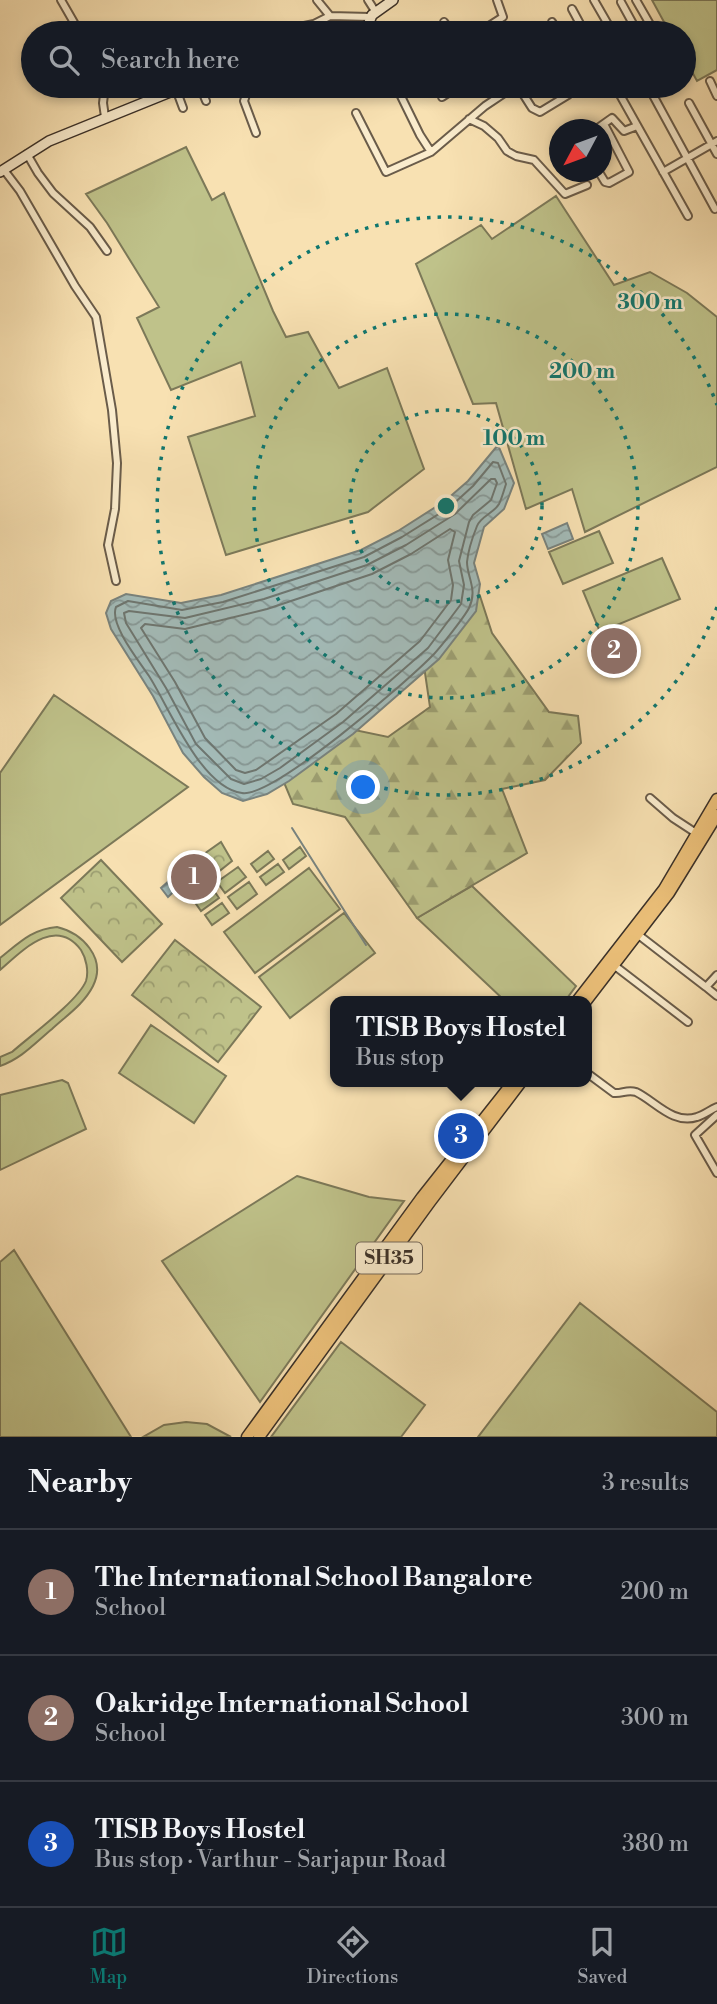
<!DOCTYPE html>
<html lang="en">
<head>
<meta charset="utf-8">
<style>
	body { margin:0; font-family:"Libre Bodoni",serif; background:#20242c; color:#f1f3f6 }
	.compass { position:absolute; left:549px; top:119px; width:63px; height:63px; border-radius:50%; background:#171b24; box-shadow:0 4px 10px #0003; rotate:229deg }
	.you { position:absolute; left:364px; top:788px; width:24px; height:24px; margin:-18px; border:5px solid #fff; border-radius:50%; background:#1a73e8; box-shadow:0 0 0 10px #1a73e833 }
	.badge { display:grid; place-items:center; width:46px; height:46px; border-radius:50%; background:#0f766e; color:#fff; font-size:23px; font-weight:700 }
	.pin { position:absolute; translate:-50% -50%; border:4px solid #fff; box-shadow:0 2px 7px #0006 }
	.popup { position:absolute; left:330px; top:996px; width:262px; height:91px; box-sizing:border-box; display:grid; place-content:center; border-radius:14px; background:#171b24; filter:drop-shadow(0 2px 5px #0005); font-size:23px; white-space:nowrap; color:#9ea1a6 }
	.popup b { font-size:26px; color:#f1f3f6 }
	.popup::after { content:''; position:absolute; left:50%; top:100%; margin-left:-14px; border:14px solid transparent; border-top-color:#171b24 }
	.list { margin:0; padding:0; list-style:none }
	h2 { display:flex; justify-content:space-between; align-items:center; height:91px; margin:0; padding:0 28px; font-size:30px }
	h2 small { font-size:23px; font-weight:400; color:#9ea1a6 }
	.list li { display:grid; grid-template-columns:46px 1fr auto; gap:21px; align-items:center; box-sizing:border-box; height:126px; padding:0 28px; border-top:2px solid #363941 }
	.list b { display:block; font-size:26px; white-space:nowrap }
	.list p { margin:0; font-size:23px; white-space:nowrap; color:#9ea1a6 }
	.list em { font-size:23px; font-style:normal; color:#9ea1a6 }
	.icon { flex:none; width:38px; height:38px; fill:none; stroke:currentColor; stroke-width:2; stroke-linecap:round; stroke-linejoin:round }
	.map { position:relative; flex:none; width:717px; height:1437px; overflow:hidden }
	.search { position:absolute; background:#171b24; box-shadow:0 4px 10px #0003; left:21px; right:21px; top:21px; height:77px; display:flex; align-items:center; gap:18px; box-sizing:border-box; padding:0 24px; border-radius:38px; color:#9ea1a6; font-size:26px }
	.sheet { height:469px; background:#171b24 }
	nav { display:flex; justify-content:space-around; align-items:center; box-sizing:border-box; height:98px; border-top:2px solid #363941; background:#171b24; font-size:19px; color:#9ea1a6 }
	nav a { display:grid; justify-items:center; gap:4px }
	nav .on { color:#0f766e }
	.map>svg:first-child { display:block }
	.grass { fill:#bfc28a; stroke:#7c7959; stroke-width:2 }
	.forest { fill:url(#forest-firs); stroke:#7c7959; stroke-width:2 }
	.park { fill:url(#park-crowns); stroke:#7c7959; stroke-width:2 }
	.water { fill:url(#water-waves); stroke:#79837e; stroke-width:2 }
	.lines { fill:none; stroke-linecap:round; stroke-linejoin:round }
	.shore { stroke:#6e7670; stroke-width:2 }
	.stream { stroke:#79837e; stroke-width:2 }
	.street-casing { stroke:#6a5c4a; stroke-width:10 }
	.secondary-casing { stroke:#3a3028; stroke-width:12 }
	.primary-casing { stroke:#3a3028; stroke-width:13 }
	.street { stroke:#faeccd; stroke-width:6 }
	.secondary { stroke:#faeccd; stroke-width:9 }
	.primary { stroke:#ecc079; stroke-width:10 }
	.ring { fill:none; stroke:#0f766e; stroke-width:3.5; stroke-dasharray:3.5 7 }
	.labels { text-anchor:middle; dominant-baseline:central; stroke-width:5; stroke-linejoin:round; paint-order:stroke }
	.shield { fill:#faeccd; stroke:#74685a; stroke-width:2 }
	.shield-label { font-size:19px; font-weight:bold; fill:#3a3028 }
	.centre { fill:#0f766e; stroke:#faeccd; stroke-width:3.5 }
	.ring-label { font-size:21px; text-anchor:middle; font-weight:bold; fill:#0f766e; stroke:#faeccd; stroke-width:5; stroke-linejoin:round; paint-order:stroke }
</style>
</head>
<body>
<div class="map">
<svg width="717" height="1437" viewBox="0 0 717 1437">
	<defs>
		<pattern id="forest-firs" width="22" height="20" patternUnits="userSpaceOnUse" patternTransform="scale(1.75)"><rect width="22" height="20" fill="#bfc28a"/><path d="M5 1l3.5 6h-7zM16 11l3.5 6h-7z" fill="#9c9e71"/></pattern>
		<pattern id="park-crowns" width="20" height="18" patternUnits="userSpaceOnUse" patternTransform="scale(1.75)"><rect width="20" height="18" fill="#bfc28a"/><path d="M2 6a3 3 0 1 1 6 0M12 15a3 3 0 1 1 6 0" fill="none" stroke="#9c9e71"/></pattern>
		<pattern id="water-waves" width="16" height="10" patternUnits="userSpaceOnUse" patternTransform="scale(1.75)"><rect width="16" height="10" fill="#a3bbb8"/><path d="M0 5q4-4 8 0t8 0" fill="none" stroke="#869896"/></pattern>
	</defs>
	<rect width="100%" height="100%" fill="#f8e1b2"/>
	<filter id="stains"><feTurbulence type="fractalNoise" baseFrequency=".00286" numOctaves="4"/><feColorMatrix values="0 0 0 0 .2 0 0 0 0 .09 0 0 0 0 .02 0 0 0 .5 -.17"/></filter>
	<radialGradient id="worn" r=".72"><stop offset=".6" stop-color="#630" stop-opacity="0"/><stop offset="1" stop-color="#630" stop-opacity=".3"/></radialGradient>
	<!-- grass -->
	<path class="grass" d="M652 0H717V70L697 81 684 57V33H670Z
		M186 147 212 200 224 193 273 311 286 337 308 332 339 388 387 368 424 469 368 512 226 555 188 437 255 416 241 362 171 390 137 318 159 307 107 223 86 194Z
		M556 196 614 285 650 272 687 293 717 317V467L585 532 572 489 526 509 496 403 473 404 416 264 481 225 492 239Z
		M599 531 613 563 563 584 549 552Z
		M662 558 680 599 600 632 583 591Z
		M54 695 188 787 0 925V773Z
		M300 847 306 856 289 869 283 860Z
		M268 851 274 859 257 872 251 864Z
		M278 864 284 872 266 885 260 877Z
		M238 867 246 877 225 893 217 882Z
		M309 868 340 909 255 973 224 932Z
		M249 882 257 894 237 909 228 897Z
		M472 886 576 986 565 1001H505L417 918Z
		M212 888 219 898 201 911 194 901Z
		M222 903 229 913 212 925 205 915Z
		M344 913 375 953 290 1018 259 977Z
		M57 927C82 933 107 958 93 986 84 1004 66 1016 52 1029 35 1043 21 1059 0 1066V1057L12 1052C30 1036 78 1001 86 981 89 971 86 958 81 950 55 915 21 952 0 970V958C19 943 32 929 57 927Z
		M151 1025 226 1076 194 1123 119 1073Z
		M62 1080 68 1083 86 1129 0 1170V1095Z
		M297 1176 369 1197 404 1201 260 1402 162 1261Z
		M14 1250 131 1437H0V1262Z
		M580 1303 717 1412V1437H478Z
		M341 1342 425 1405 401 1437H271Z
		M186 1422 207 1424 231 1437H143L164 1425Z"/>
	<!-- forest -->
	<path class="forest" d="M480 596 492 633 549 712 578 716 581 743 545 780 502 789 527 853 417 918 345 817 293 804 280 773 326 724 388 737 430 707 424 666Z"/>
	<!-- park -->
	<path class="park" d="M221 842 232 861 212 877 197 859Z
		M101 860 162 924 122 962 61 898Z
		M175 940 261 1007 218 1062 132 995Z"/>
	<!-- water -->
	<path class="water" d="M498 445 514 483 504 509 484 527 474 563 480 584 476 611 439 659 353 734 289 781 267 794 243 801 222 793 204 777 183 753 153 696 111 629 106 613 111 601 126 594 181 603 221 595 361 550 398 531 445 501 468 481Z
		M567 523 573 539 548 549 542 534Z
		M178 873 185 881 168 897 161 888Z"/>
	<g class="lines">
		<!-- shore -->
		<path class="shore" d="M493 462 498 463 506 484C504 490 502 498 499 504 494 513 481 516 477 526 473 536 468 551 467 562 467 577 478 590 469 608 465 616 440 648 433 655 408 681 273 798 242 793 201 788 169 707 149 676 139 661 109 624 116 607L128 601 182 610 223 602 364 557 402 537 450 507 473 486Z
			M491 479H495L497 483 491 500 473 515 469 522 459 561 464 585 461 604 428 648 343 722 280 768 261 779 244 784 231 779 196 744 166 688 126 623 124 613 129 611 185 618 264 599 367 565 406 545 455 514Z
			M450 529 455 532 448 560 453 585 451 600 420 641 336 714 256 770 245 773 236 770 205 738 175 682 141 628 145 624 185 629 267 609 372 574 411 554Z"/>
		<!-- stream -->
		<path class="stream" d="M292 828 366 945"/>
		<defs>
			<path id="street" d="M61 0 80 33
				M317 0 330 16
				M368 0 375 11
				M594 0 613 33
				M636 0 655 33
				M621 2 638 33
				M572 9 585 33
				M444 22 452 33
				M552 22 559 33
				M270 33 314 24 330 16 370 17
				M478 33 503 17 497 0
				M710 81 717 96
				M200 86 206 101
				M249 86 244 101 256 133
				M396 86 420 135 431 152
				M518 86 532 108 540 112 568 95 577 86
				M615 86 688 216
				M648 86 715 209
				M176 89 183 108
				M442 97 459 86
				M689 103 717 154
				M356 113 386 172 431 152 485 106 515 86
				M105 117 103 103 105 86
				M469 119 484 126 498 138 507 151 516 156 534 160 565 194 587 185
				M595 130 612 118 624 131 637 126
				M27 154 38 173 53 193 90 227 107 251
				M4 170 20 191 75 286 96 317 112 410 117 463 115 509 108 545 116 581
				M599 172 605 182 609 183 629 172 604 124
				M663 172 717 141
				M650 798 673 818 699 835
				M636 933 706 987
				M615 966 688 1022
				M717 975 706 987 717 996
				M587 1073 614 1093C622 1094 627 1089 636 1092 655 1101 673 1125 697 1117 704 1115 710 1110 717 1107
				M717 1115 695 1135 717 1173"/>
			<path id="secondary" d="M365 33 372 15 393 0
				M0 172 49 141 185 86"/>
			<path id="primary" d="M577 1001 664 889 717 799
				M586 1001 669 893 717 815
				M247 1437 422 1197 513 1082
				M259 1437 430 1202 521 1082"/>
		</defs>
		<!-- street casing -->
		<use href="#street" class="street-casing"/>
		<!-- secondary casing -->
		<use href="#secondary" class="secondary-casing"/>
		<!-- primary casing -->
		<use href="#primary" class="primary-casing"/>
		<!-- street -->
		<use href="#street" class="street"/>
		<!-- secondary -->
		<use href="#secondary" class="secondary"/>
		<!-- primary -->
		<use href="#primary" class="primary"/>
	</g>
	<!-- distance rings -->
	<g class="ring">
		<circle cx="446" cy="506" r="96"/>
		<circle cx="446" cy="506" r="192"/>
		<path d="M717 607A289 289 0 1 1 717 405"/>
	</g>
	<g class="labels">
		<!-- shield labels -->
		<rect class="shield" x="356" y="1242.5" width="66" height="31" rx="5"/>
		<g class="shield-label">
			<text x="389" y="1258">SH35</text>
		</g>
	</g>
	<circle cx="446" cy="506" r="10" class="centre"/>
	<g class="ring-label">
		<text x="650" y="309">300 m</text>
		<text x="582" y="378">200 m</text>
		<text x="514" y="445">100 m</text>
	</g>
	<rect width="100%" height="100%" filter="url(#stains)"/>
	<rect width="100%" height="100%" fill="url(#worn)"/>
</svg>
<svg class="compass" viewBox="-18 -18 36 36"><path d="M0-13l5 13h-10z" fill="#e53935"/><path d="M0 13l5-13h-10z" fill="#9ea1a6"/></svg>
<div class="you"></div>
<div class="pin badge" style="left:194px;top:877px;background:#8d6e63">1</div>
<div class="pin badge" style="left:614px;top:651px;background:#8d6e63">2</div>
<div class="pin badge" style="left:461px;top:1136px;background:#1a4fb4">3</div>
<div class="popup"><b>TISB Boys Hostel</b>Bus stop</div>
<div class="search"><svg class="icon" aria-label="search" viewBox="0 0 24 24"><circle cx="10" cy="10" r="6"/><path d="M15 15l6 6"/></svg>Search here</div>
</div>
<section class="sheet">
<h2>Nearby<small>3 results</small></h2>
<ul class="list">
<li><span class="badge" style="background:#8d6e63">1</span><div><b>The International School Bangalore</b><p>School</p></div><em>200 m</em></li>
<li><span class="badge" style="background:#8d6e63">2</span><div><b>Oakridge International School</b><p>School</p></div><em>300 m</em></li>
<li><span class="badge" style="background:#1a4fb4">3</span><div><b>TISB Boys Hostel</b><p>Bus stop · Varthur - Sarjapur Road</p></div><em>380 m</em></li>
</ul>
</section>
<nav>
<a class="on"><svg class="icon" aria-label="map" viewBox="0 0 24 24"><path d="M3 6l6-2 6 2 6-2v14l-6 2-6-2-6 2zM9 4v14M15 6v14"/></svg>Map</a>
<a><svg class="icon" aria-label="directions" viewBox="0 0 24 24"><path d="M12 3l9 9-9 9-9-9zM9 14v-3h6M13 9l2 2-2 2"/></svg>Directions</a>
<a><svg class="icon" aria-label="saved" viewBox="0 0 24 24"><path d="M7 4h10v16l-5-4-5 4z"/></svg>Saved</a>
</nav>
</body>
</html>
